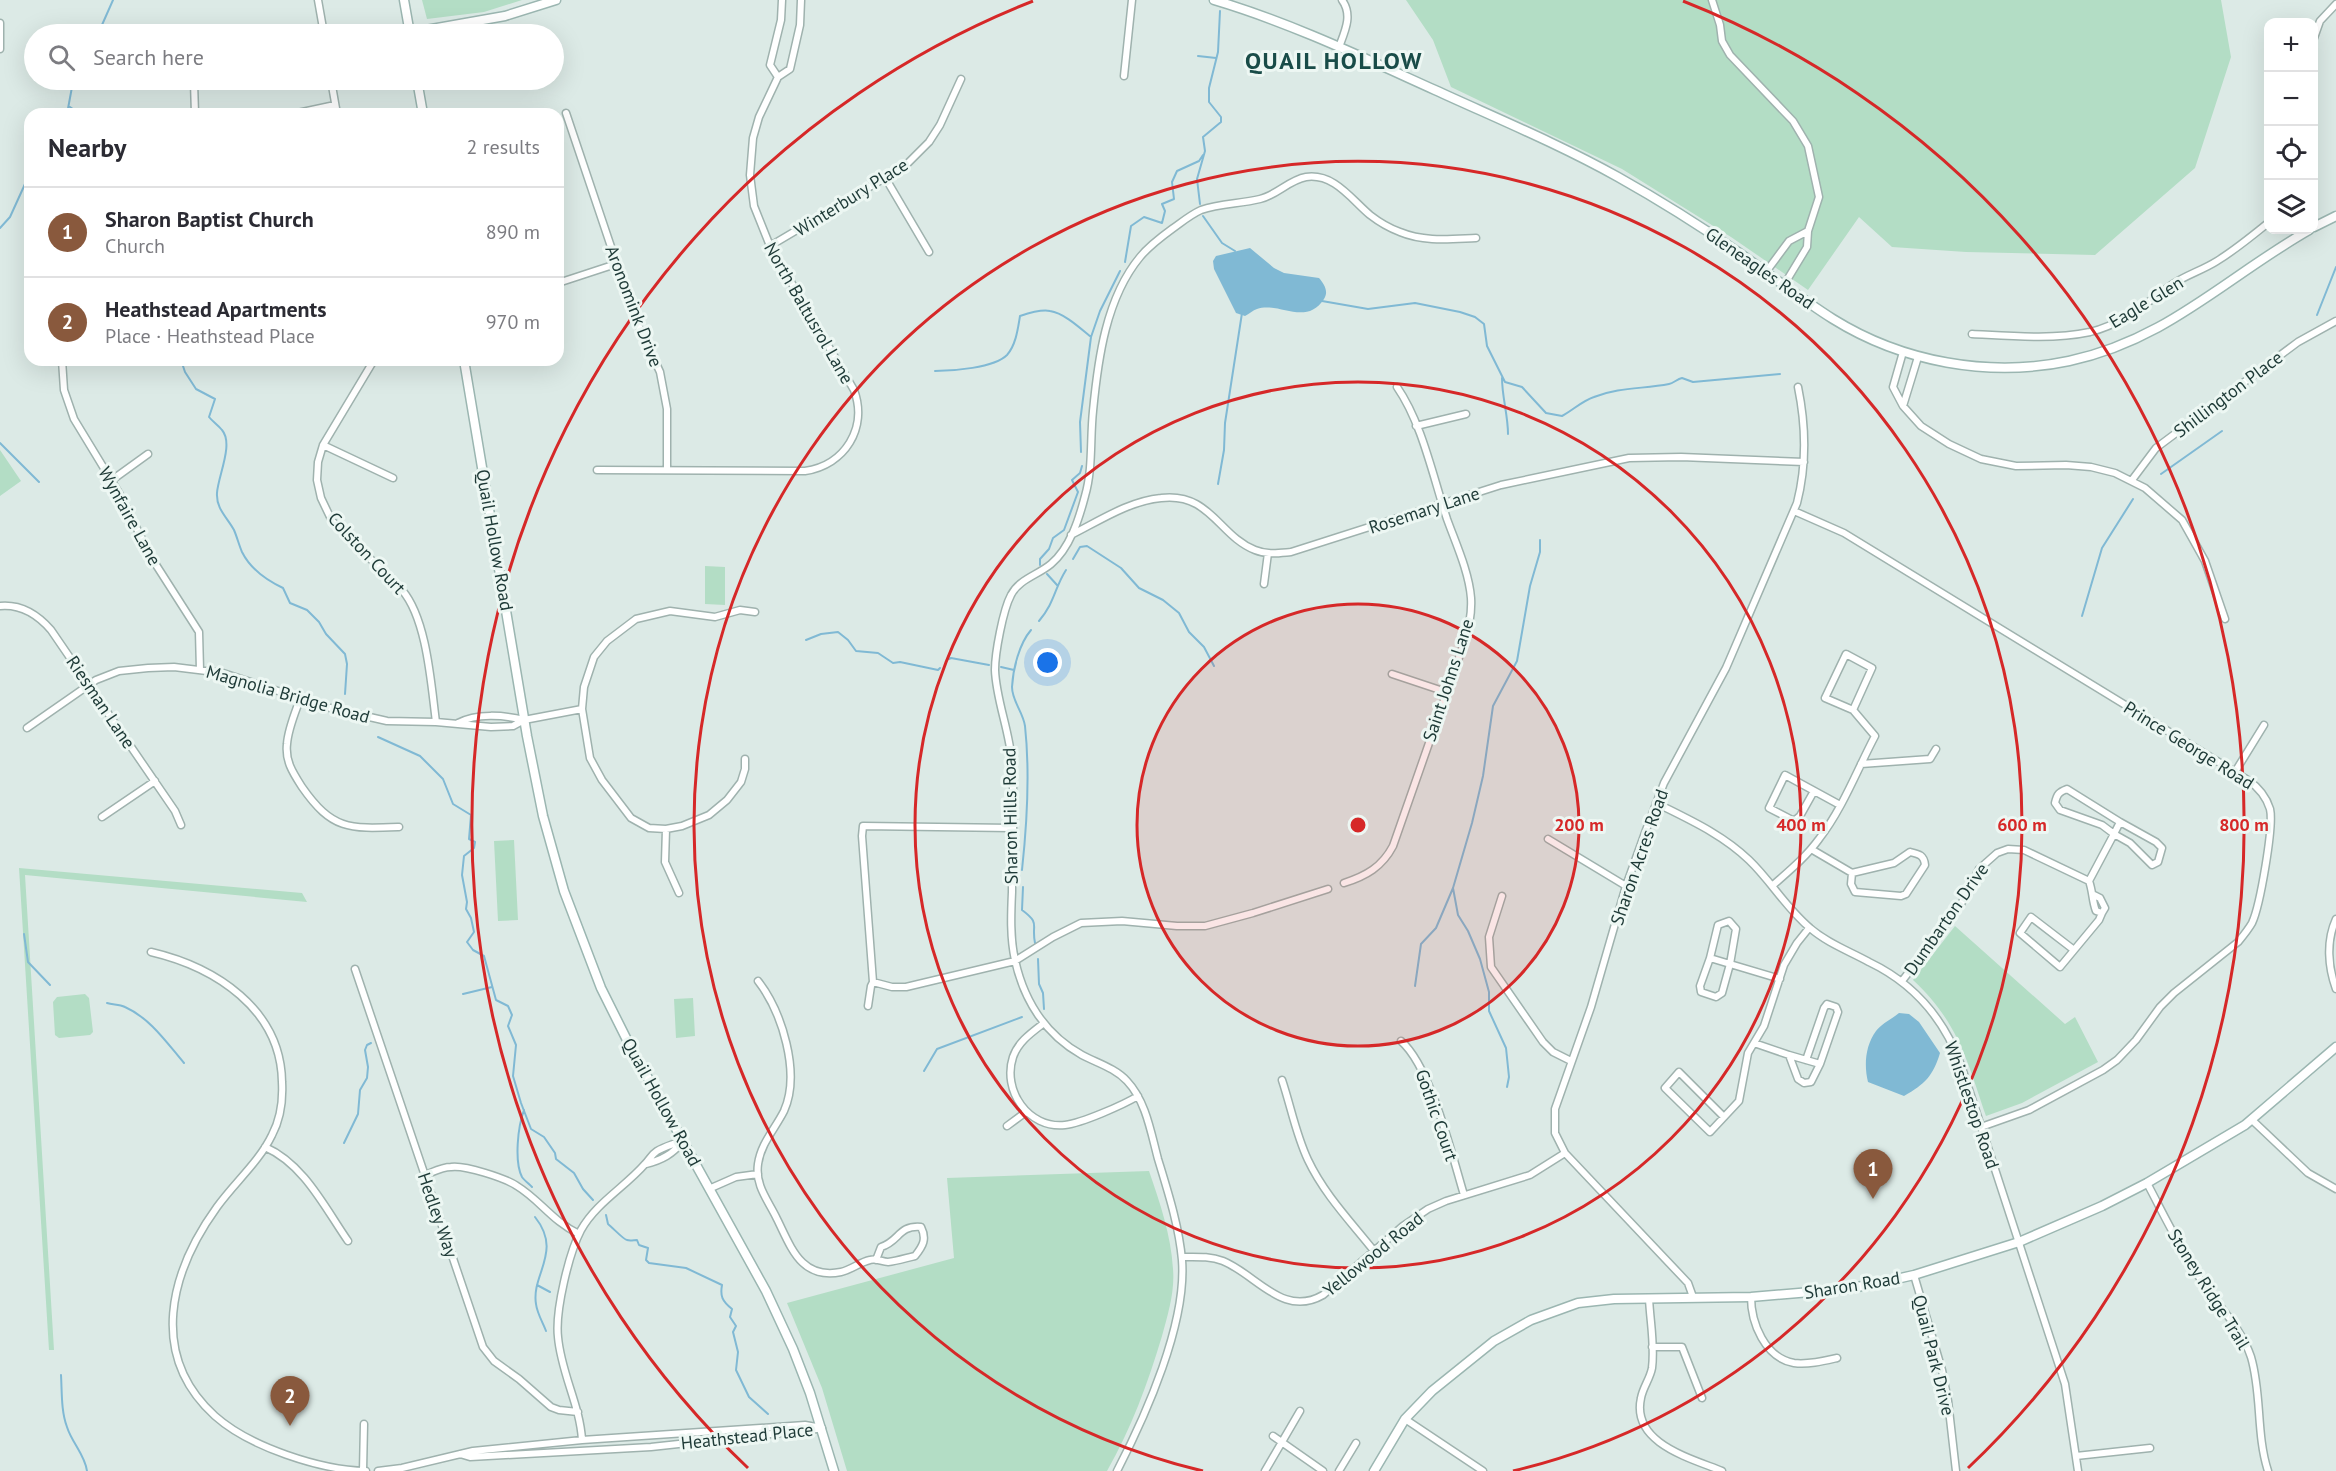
<!DOCTYPE html>
<html lang="en">
<head>
<meta charset="utf-8">
<style>
	body { margin:0; font-family:"PT Sans",sans-serif; background:#f2f2f3; color:#2b2b33 }
	.controls { position:absolute; right:18px; top:18px; display:grid; overflow:hidden; border-radius:12px; box-shadow:0 6px 24px #0002 }
	.controls button { width:54px; height:54px; display:grid; place-items:center; padding:0; border:0; border-bottom:2px solid #e1e1e2; background:#fff; color:#2b2b33; font:30px sans-serif }
	.you { position:absolute; left:1048px; top:663px; width:21px; height:21px; margin:-15px; border:4px solid #fff; border-radius:50%; background:#1a73e8; box-shadow:0 0 0 9px #1a73e833 }
	.badge { display:grid; place-items:center; width:39px; height:39px; border-radius:50%; background:#89593d; color:#fff; font-size:20px; font-weight:700 }
	.pin { position:absolute; translate:-50% -50px; filter:drop-shadow(0 2px 3px #0008) }
	.pin::after { content:''; position:absolute; top:32px; width:21px; height:18px; background:inherit; clip-path:polygon(0 0,100% 0,50% 100%) }
	.list { margin:0; padding:0; list-style:none }
	h2 { display:flex; justify-content:space-between; align-items:center; height:78px; margin:0; padding:0 24px; font-size:26px }
	h2 small { font-size:20px; font-weight:400; color:#7c7c81 }
	.list li { display:grid; grid-template-columns:39px 1fr auto; gap:18px; align-items:center; box-sizing:border-box; height:90px; padding:0 24px; border-top:2px solid #e1e1e2 }
	.list b { display:block; font-size:22px; white-space:nowrap }
	.list p { margin:0; font-size:20px; white-space:nowrap; color:#7c7c81 }
	.list em { font-size:20px; font-style:normal; color:#7c7c81 }
	.icon { flex:none; width:33px; height:33px; fill:none; stroke:currentColor; stroke-width:2; stroke-linecap:round; stroke-linejoin:round }
	.map { position:relative; flex:none; width:2336px; height:1471px; overflow:hidden }
	.search { position:absolute; background:#fff; box-shadow:0 6px 24px #0002; left:24px; top:24px; width:540px; height:66px; display:flex; align-items:center; gap:15px; box-sizing:border-box; padding:0 21px; border-radius:33px; color:#7c7c81; font-size:22px }
	.panel { position:absolute; background:#fff; box-shadow:0 6px 24px #0002; left:24px; top:108px; width:540px; height:258px; border-radius:18px }
	.map>svg:first-child { display:block }
	.green { fill:#b3ddc5 }
	.water { fill:#80b9d4 }
	.lines { fill:none; stroke-linecap:round; stroke-linejoin:round }
	.stream { stroke:#80b9d4; stroke-width:2 }
	.street-casing { stroke:#9fb2ae; stroke-width:9 }
	.secondary-casing { stroke:#9bb6b1; stroke-width:11 }
	.street { stroke:#fff; stroke-width:6 }
	.secondary { stroke:#fff; stroke-width:8 }
	.ring { fill:none; stroke:#d62828; stroke-width:3 }
	.labels { text-anchor:middle; dominant-baseline:central; stroke-width:6; stroke-linejoin:round; paint-order:stroke }
	.street-label { font-size:18px; fill:#1e3a37; stroke:#edf7f3 }
	.district-label { font-size:24px; font-weight:bold; letter-spacing:1.5px; fill:#194c48; stroke:#edf7f3 }
	.centre { fill:#d62828; stroke:#edf7f3; stroke-width:3 }
	.ring-label { font-size:18px; text-anchor:middle; font-weight:bold; fill:#d62828; stroke:#edf7f3; stroke-width:6; stroke-linejoin:round; paint-order:stroke }
</style>
</head>
<body>
<div class="map">
<svg width="2336" height="1471" viewBox="0 0 2336 1471">
	<rect width="100%" height="100%" fill="#dceae6"/>
	<!-- green -->
	<path class="green" d="M422 0H522L484 12 427 19Z
		M1406 0H2221L2231 57 2195 168 2095 255 1966 252 1892 247 1859 217 1808 290 1731 237 1622 169 1451 87 1433 40Z
		M0 450 21 481 0 496Z
		M705 566 725 567V605L705 604Z
		M514 840 518 920 498 921 494 841Z
		M19 868 302 893 307 902 25 875 54 1350H49Z
		M1955 926 2065 1024 2075 1017 2098 1062 2022 1103 1986 1116C1967 1060 1958 1022 1913 980Z
		M85 994 89 998 93 1032 90 1035 59 1038 55 1035 53 1002 57 997Z
		M693 998 695 1036 676 1038 674 999Z
		M1149 1171C1160 1203 1171 1235 1173 1269 1175 1291 1168 1314 1162 1336 1148 1383 1131 1429 1107 1471H847L822 1388 787 1303 954 1258 947 1178Z"/>
	<!-- water -->
	<path class="water" d="M1250 248 1274 268 1284 273 1319 278C1324 284 1329 291 1324 299 1306 327 1278 301 1257 309 1253 310 1249 314 1245 316L1236 313 1214 269 1213 261 1216 256Z
		M1899 1013 1909 1014 1919 1022 1940 1053C1933 1076 1925 1084 1904 1096L1868 1082C1864 1066 1865 1046 1876 1031 1881 1024 1892 1019 1899 1013Z"/>
	<g class="lines">
		<!-- stream -->
		<path class="stream" d="M98 34 113 0
			M1198 56 1216 58
			M70 107 80 114
			M67 114 72 87 76 80
			M1200 204 1197 179 1205 151 1203 137 1221 122V117L1209 102V88L1218 52 1220 11
			M1203 216 1222 243 1235 251
			M0 228 10 217 30 173
			M1125 262 1131 226 1144 217 1162 223 1165 211 1162 204 1174 199 1172 182 1177 171 1199 161 1203 155
			M1322 301 1368 309 1415 303 1460 312 1475 317 1484 324 1487 346 1505 382 1522 387 1546 413 1562 416C1573 410 1582 401 1594 397 1619 387 1644 389 1669 384 1674 383 1677 379 1682 378L1693 382 1780 374
			M2317 315 2336 267
			M181 360 185 372 196 389 215 399 209 417C213 422 218 425 222 430 234 444 218 476 217 493 216 509 227 517 234 530 237 537 239 545 242 552 250 568 266 580 283 588L290 603 307 610 319 622 326 634 345 654 347 664 345 694
			M935 371C952 371 994 368 1007 355 1016 345 1018 328 1020 316 1029 313 1041 309 1050 311 1064 313 1080 328 1091 337
			M1502 378C1502 397 1508 415 1508 434
			M0 443 39 482
			M1081 452 1080 422 1091 337 1100 311 1120 271
			M2161 474 2222 431
			M1218 484 1224 450 1225 423 1242 313
			M1073 559 1080 547 1087 546 1121 568 1139 588 1163 600 1179 613 1189 632 1204 647 1214 666
			M1040 565V559L1049 549 1053 538 1064 530 1078 492 1072 480 1080 473 1082 466
			M1047 574 1057 585
			M2082 616 2102 548 2133 499
			M1039 621C1055 602 1054 589 1066 570
			M806 640 821 634 838 632 848 640 856 651 878 653 893 663 900 662 938 670 940 668
			M949 659 951 658 989 665
			M1001 667 1014 670
			M378 737 420 756 443 779 453 804 471 815 469 839 475 842 474 848 464 856 462 875 467 902 466 909 471 918 474 932 467 942 473 950 484 956 496 1000 508 1006 512 1015 508 1026 516 1045 513 1076 521 1103 531 1129 544 1137 555 1153 556 1159 574 1173 583 1189 593 1200
			M1022 870C1027 824 1030 772 1025 726 1023 712 1012 701 1012 687 1013 669 1019 644 1031 630
			M1023 887 1022 910C1041 924 1031 924 1035 943
			M1453 888 1458 915 1468 931 1480 959 1489 992V1011L1506 1048 1509 1077 1507 1087
			M24 934 28 962 50 985
			M1038 959 1039 984 1043 993 1044 1009
			M1415 986 1421 944 1436 928 1453 888 1472 823 1483 776 1493 706 1517 661 1530 586 1540 552V540
			M463 994 492 987
			M107 1003C113 1005 119 1004 125 1007 150 1018 167 1043 184 1063
			M924 1071 937 1049 1022 1017
			M524 1110C518 1126 514 1161 522 1177 524 1180 529 1184 532 1187
			M344 1143 358 1114 360 1090 367 1078 368 1067 365 1050 367 1045 371 1043
			M606 1215 608 1224C613 1228 624 1240 627 1240 630 1241 634 1240 637 1240L639 1245 648 1248 646 1260 649 1263 686 1268 722 1285C720 1296 722 1301 732 1309L730 1317 736 1326 733 1332 738 1352 736 1370 749 1397 768 1414
			M535 1217C563 1252 531 1274 536 1304 537 1313 543 1323 546 1331
			M537 1285 550 1292
			M61 1375C62 1392 61 1411 67 1427 72 1443 85 1455 87 1471"/>
		<defs>
			<path id="street" d="M318 0 324 34
				M1712 0 1720 25 1722 41 1730 55 1793 121 1808 146 1819 197 1808 231
				M0 23V49
				M2314 38 2320 21 2336 4
				M1339 47C1345 31 1353 15 1342 0
				M1124 76 1132 0
				M778 77 790 69 800 25 801 0
				M778 77 770 65 781 20 782 0
				M331 80 337 114
				M194 82 195 114
				M566 113 635 318 660 372 667 409V469
				M293 114 335 105
				M886 179 929 252
				M770 246 905 166 929 142 940 125 961 79
				M1766 272 1789 241 1808 231 1807 247 1784 285
				M558 283 616 264
				M1972 334C2010 336 2052 340 2090 332 2123 324 2146 303 2173 284 2186 275 2203 270 2217 261 2235 250 2252 236 2268 223
				M1903 352 1893 387 1903 406 1918 357
				M62 360 64 390 74 419 119 493 151 557 199 632 200 670
				M374 360 323 445 318 462 317 480 321 498 332 521 402 590C427 619 431 684 436 722
				M1903 406 1921 426 1949 444 1981 459 2016 466 2066 465 2091 467 2115 473 2145 488 2182 520 2205 561 2225 619
				M1416 426 1466 414
				M323 445 393 478
				M597 470 805 471C845 465 868 428 854 390L770 246 754 206 750 175 753 138 759 117 778 77
				M112 480 148 454
				M2132 480 2156 448 2298 342 2336 321
				M1794 511 1844 533 2248 780C2258 787 2266 796 2270 809 2274 826 2260 906 2252 923 2248 930 2243 936 2238 942L2174 993 2160 1007 2136 1040 2117 1060 2103 1070 2029 1110 1981 1127
				M1071 535C1099 521 1129 501 1161 498 1210 492 1219 536 1255 550 1267 555 1279 553 1291 552L1501 485 1629 458 1681 457 1804 462
				M1264 584 1268 553
				M0 606C21 604 38 615 51 630L175 811 181 825
				M1392 674 1446 692
				M300 699C295 713 288 729 287 744 285 761 293 773 302 787 332 830 349 829 399 827
				M458 723C476 713 504 715 524 720
				M27 728 96 680 119 671 148 668 174 667 223 673 330 708 387 721 436 722 491 727 513 726 524 720 582 709
				M745 759V769L741 782 727 800 709 815 682 826 666 829 649 828 631 818 602 780 590 758 582 709 584 687 594 657 607 641 636 619 670 611 715 617 740 610 755 612
				M1861 764 1930 759 1936 749
				M2235 772 2264 725
				M1814 791 1800 816 1794 821 1769 808 1785 775 1840 805
				M1656 803C1688 819 1722 834 1749 860 1771 881 1786 908 1810 928 1827 943 1849 951 1869 962 1913 983 1944 1019 1961 1065L2065 1384 2078 1471
				M102 817 155 781
				M666 829 665 862 679 893
				M1548 839 1626 886
				M1811 849 1852 873 1894 863 1910 852C1919 854 1924 855 1925 865L1906 894 1901 896 1855 892 1851 884 1852 873
				M1344 883C1366 876 1382 867 1393 846L1464 643C1469 628 1472 614 1471 598 1469 572 1456 544 1447 519 1433 477 1422 423 1397 387
				M1772 886C1789 871 1806 857 1819 839 1843 808 1857 770 1875 736L1853 710 1825 698 1846 654 1872 668 1853 710
				M2094 895 2100 898 2105 908 2102 913 2096 911C2092 901 2093 892 2089 881L2114 834 2130 843 2152 865 2158 862 2162 848 2156 842 2120 822 2114 834 2102 825 2060 810 2055 803C2057 794 2059 792 2067 789L2120 822
				M1502 896 1489 937 1491 967 1543 1042 1553 1052 1571 1061
				M2336 919C2326 941 2328 967 2336 989
				M2074 950 2031 917 2020 933 2060 967 2099 920 2102 913
				M151 952C215 967 281 1009 282 1082 283 1100 281 1118 272 1135 259 1162 235 1182 217 1207 170 1272 148 1355 215 1416 250 1447 320 1470 366 1471
				M1710 958 1700 986 1701 992 1716 997 1722 993 1730 964 1710 958 1718 925 1729 921 1736 929 1730 964 1780 979
				M355 969 483 1347 494 1361 519 1379 551 1407 559 1410 578 1412
				M758 981C782 1012 801 1073 784 1111 775 1129 761 1143 758 1164 755 1186 768 1200 777 1219 791 1247 801 1280 841 1272 851 1270 860 1262 870 1260 876 1258 882 1262 888 1262 897 1261 906 1258 915 1256 923 1246 927 1239 921 1227 898 1225 900 1241 881 1247L876 1260
				M1902 981 1960 906 1979 869 1997 853 2008 849 2024 850 2089 881
				M873 982 892 987H906L1015 961 1053 937 1081 923 1122 921 1177 926H1205L1253 913 1328 889
				M868 1006 871 986 873 982 862 836 863 826 1012 828
				M1044 1023C1031 1033 1018 1042 1013 1057 1002 1090 1028 1129 1065 1125 1082 1123 1123 1105 1138 1096
				M1401 1041C1431 1067 1452 1155 1464 1195
				M1754 1043 1789 1055 1798 1079 1804 1083 1811 1082 1820 1064 1789 1055
				M1806 1060 1824 1008 1827 1004 1836 1007 1838 1012 1820 1064
				M1282 1080C1291 1107 1296 1135 1308 1160 1324 1194 1351 1222 1374 1251
				M1724 1117 1679 1072 1665 1088 1710 1132 1739 1101 1748 1053 1764 1026 1784 965 1797 943 1809 928
				M2251 1119 2308 1173 2336 1189
				M1007 1126 1026 1112
				M265 1147C304 1164 325 1208 348 1241
				M646 1164C662 1160 673 1154 683 1141
				M425 1175C433 1172 442 1167 451 1167 465 1165 505 1178 517 1186 540 1200 552 1221 579 1234
				M2147 1183C2164 1215 2180 1249 2201 1280 2218 1306 2241 1327 2251 1357 2262 1394 2256 1434 2268 1471
				M711 1188 736 1177 758 1174
				M1182 1257C1196 1257 1210 1256 1223 1261 1257 1275 1283 1318 1323 1295L1403 1226 1428 1209 1446 1201 1530 1175 1565 1153
				M1914 1275 1942 1370 1948 1401 1956 1471
				M1693 1297 1688 1283 1565 1153 1555 1133V1109L1591 1007 1626 886 1646 830 1664 783 1726 668 1797 503C1807 464 1806 426 1798 387
				M1751 1297C1751 1323 1765 1358 1794 1363 1808 1365 1824 1361 1837 1358
				M1649 1298C1650 1321 1655 1345 1652 1368 1650 1379 1643 1387 1641 1398 1631 1443 1690 1458 1722 1471
				M1652 1347H1682L1702 1398
				M1405 1419 1483 1471
				M1273 1436 1323 1471
				M582 1440C580 1405 561 1373 558 1337 555 1311 569 1253 581 1230 596 1203 625 1187 645 1164 650 1159 651 1155 657 1151 665 1146 675 1144 683 1140
				M460 1454 470 1457 651 1447 817 1429
				M2076 1456 2150 1448
				M363 1471 364 1424
				M378 1471 402 1468 473 1451 582 1440 805 1425 822 1428
				M1117 1471C1146 1415 1187 1323 1182 1260 1179 1226 1168 1192 1158 1159 1151 1133 1146 1101 1127 1081 1115 1068 1097 1063 1082 1055 1046 1035 1024 1001 1015 960 1010 938 1011 914 1012 892 1012 849 1015 805 1012 763 1010 732 996 700 995 670 995 653 1003 610 1011 595 1019 579 1038 575 1051 564 1070 548 1079 519 1085 496 1093 469 1090 439 1093 411 1098 359 1106 298 1140 257 1149 246 1161 237 1172 229 1182 222 1190 215 1201 210 1220 203 1240 204 1260 199 1277 195 1289 180 1306 177 1334 173 1351 199 1370 215 1379 222 1389 228 1400 232 1424 242 1450 239 1476 238
				M1265 1471 1300 1411
				M1339 1471 1356 1443"/>
			<path id="secondary" d="M404 0 410 34
				M1214 0C1291 23 1362 57 1435 90 1496 118 1559 144 1618 177 1659 200 1699 225 1738 252 1769 274 1800 298 1833 319 1902 362 1989 378 2069 361 2167 340 2225 278 2309 230
				M409 33 505 16 556 0
				M417 80 423 114
				M2314 227 2336 216
				M464 360 527 736 543 816 564 891 601 988 629 1044 766 1291 793 1349 810 1393 834 1471
				M1374 1471 1405 1419 1432 1391 1494 1341 1531 1320 1578 1303 1614 1299 1751 1297 1846 1289 1879 1283 1914 1275 2019 1242 2102 1206 2147 1183 2245 1125 2336 1047"/>
		</defs>
		<!-- street casing -->
		<use href="#street" class="street-casing"/>
		<!-- secondary casing -->
		<use href="#secondary" class="secondary-casing"/>
		<!-- street -->
		<use href="#street" class="street"/>
		<!-- secondary -->
		<use href="#secondary" class="secondary"/>
	</g>
	<!-- distance rings -->
	<circle cx="1358" cy="825" r="221" fill="#d62828" fill-opacity=".12"/>
	<g class="ring">
		<circle cx="1358" cy="825" r="221"/>
		<circle cx="1358" cy="825" r="443"/>
		<path d="M1203 1471A664 664 0 1 1 1513 1471"/>
		<path d="M748 1468A886 886 0 0 1 1033 1M1683 1A886 886 0 0 1 1968 1468"/>
	</g>
	<g class="labels">
		<!-- street labels -->
		<g class="street-label">
			<text transform="translate(851 197) rotate(-32)">Winterbury Place</text>
			<text transform="translate(1760 268) rotate(35)">Gleneagles Road</text>
			<text transform="translate(2146 302) rotate(-31)">Eagle Glen</text>
			<text transform="translate(634 306) rotate(69)">Aronomink Drive</text>
			<text transform="translate(809 313) rotate(60)">North Baltusrol Lane</text>
			<text transform="translate(2228 394) rotate(-37)">Shillington Place</text>
			<text transform="translate(1424 510) rotate(-18)">Rosemary Lane</text>
			<text transform="translate(130 516) rotate(61)">Wynfaire Lane</text>
			<text transform="translate(495 540) rotate(80)">Quail Hollow Road</text>
			<text transform="translate(367 553) rotate(47)">Colston Court</text>
			<text transform="translate(1448 680) rotate(-72)">Saint Johns Lane</text>
			<text transform="translate(288 694) rotate(16)">Magnolia Bridge Road</text>
			<text transform="translate(101 702) rotate(56)">Riesman Lane</text>
			<text transform="translate(2189 745) rotate(32)">Prince George Road</text>
			<text transform="translate(1010 816) rotate(-91)">Sharon Hills Road</text>
			<text transform="translate(1639 857) rotate(-71)">Sharon Acres Road</text>
			<text transform="translate(1946 919) rotate(-55)">Dumbarton Drive</text>
			<text transform="translate(662 1102) rotate(61)">Quail Hollow Road</text>
			<text transform="translate(1972 1105) rotate(71)">Whistlestop Road</text>
			<text transform="translate(1437 1115) rotate(71)">Gothic Court</text>
			<text transform="translate(438 1215) rotate(71)">Hedley Way</text>
			<text transform="translate(1373 1254) rotate(-39)">Yellowood Road</text>
			<text transform="translate(1852 1285) rotate(-9)">Sharon Road</text>
			<text transform="translate(2209 1289) rotate(58)">Stoney Ridge Trail</text>
			<text transform="translate(1934 1355) rotate(76)">Quail Park Drive</text>
			<text transform="translate(747 1436) rotate(-6)">Heathstead Place</text>
		</g>
		<!-- district labels -->
		<g class="district-label">
			<text x="1334" y="60">QUAIL HOLLOW</text>
		</g>
	</g>
	<circle cx="1358" cy="825" r="9" class="centre"/>
	<g class="ring-label">
		<text x="1579" y="831">200 m</text>
		<text x="1801" y="831">400 m</text>
		<text x="2022" y="831">600 m</text>
		<text x="2244" y="831">800 m</text>
	</g>
</svg>
<div class="controls">
<button>+</button>
<button>−</button>
<button><svg class="icon" aria-label="locate" viewBox="0 0 24 24"><circle cx="12" cy="12" r="6"/><path d="M12 2v4M12 18v4M2 12h4M18 12h4"/></svg></button>
<button><svg class="icon" aria-label="layers" viewBox="0 0 24 24"><path d="M12 4l9 5-9 5-9-5zM3 14l9 5 9-5"/></svg></button>
</div>
<div class="you"></div>
<div class="pin badge" style="left:1873px;top:1199px">1</div>
<div class="pin badge" style="left:290px;top:1426px">2</div>
<div class="search"><svg class="icon" aria-label="search" viewBox="0 0 24 24"><circle cx="10" cy="10" r="6"/><path d="M15 15l6 6"/></svg>Search here</div>
<section class="panel">
<h2>Nearby<small>2 results</small></h2>
<ul class="list">
<li><span class="badge">1</span><div><b>Sharon Baptist Church</b><p>Church</p></div><em>890 m</em></li>
<li><span class="badge">2</span><div><b>Heathstead Apartments</b><p>Place · Heathstead Place</p></div><em>970 m</em></li>
</ul>
</section>
</div>
</body>
</html>
